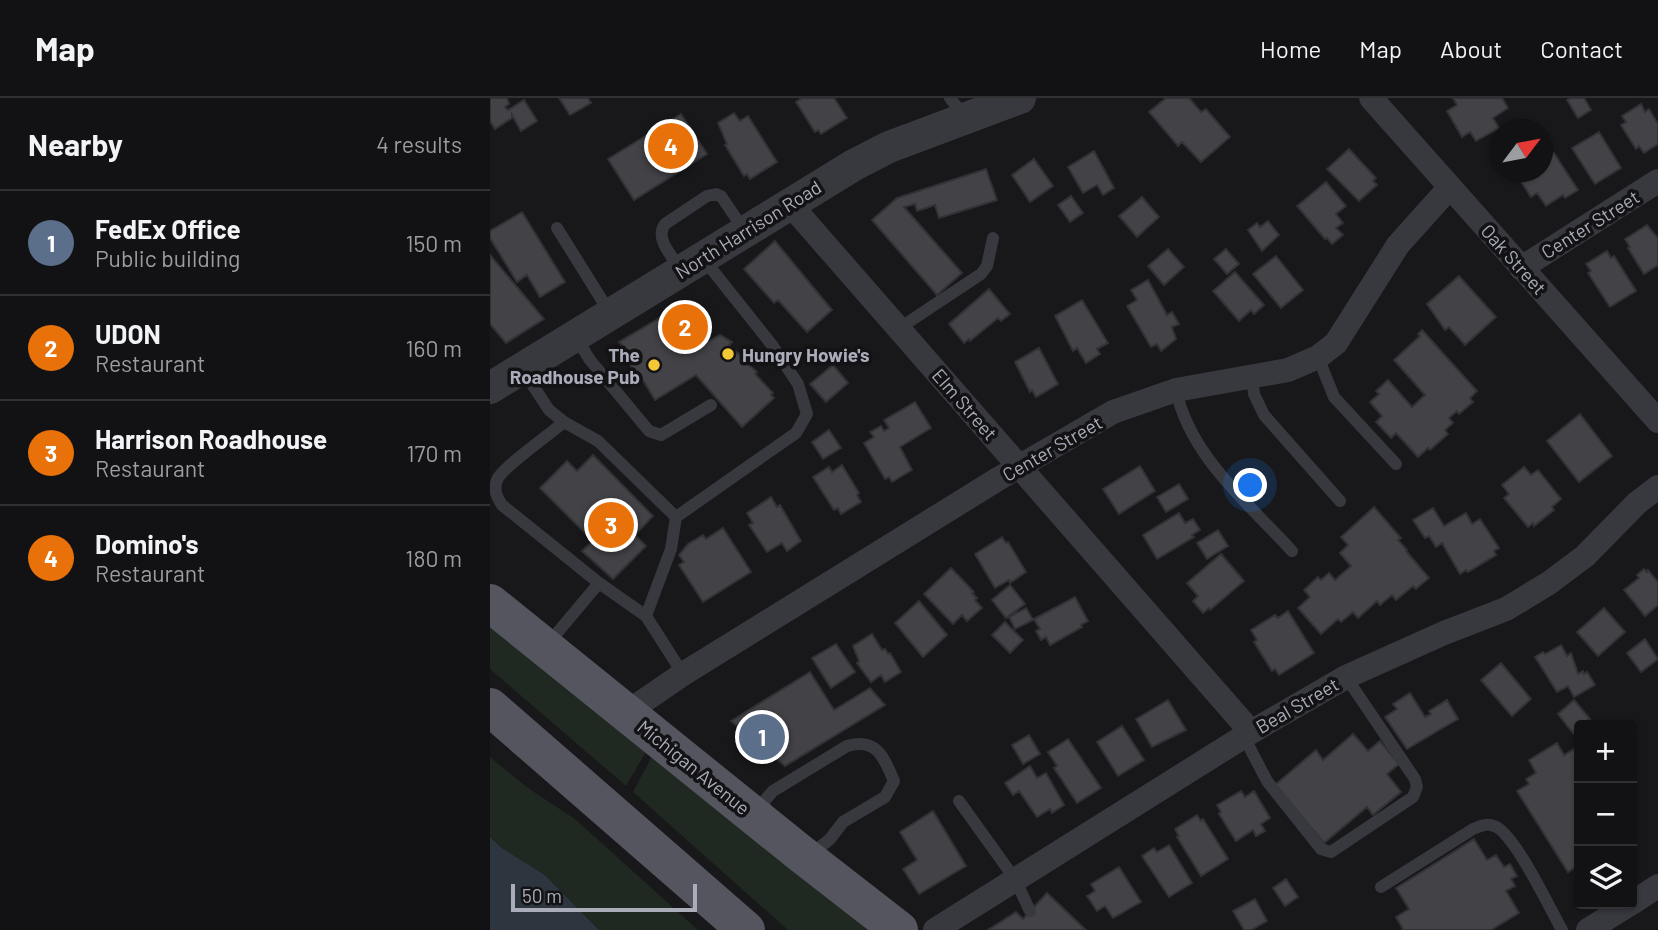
<!DOCTYPE html>
<html lang="en">
<head>
<meta charset="utf-8">
<style>
	body { margin:0; font-family:Barlow,sans-serif; background:#1b1a1d; color:#f1f3f6 }
	.controls { position:absolute; right:21px; bottom:21px; display:grid; overflow:hidden; border-radius:7px; box-shadow:0 2px 5px #0004 }
	.controls button { width:63px; height:63px; display:grid; place-items:center; padding:0; border:0; border-bottom:2px solid #313134; background:#121114; color:#f1f3f6; font:35px sans-serif }
	.compass { position:absolute; left:1000px; top:21px; width:63px; height:63px; border-radius:50%; background:#121114; box-shadow:0 2px 5px #0004; rotate:58deg }
	.scale { position:absolute; left:21px; bottom:18px; width:186px; box-sizing:border-box; padding-left:7px; border:4px solid #aaadb9; border-top:0; font-size:19px; line-height:24px; white-space:nowrap; color:#aaadb9; -webkit-text-stroke:5px #131215; paint-order:stroke }
	.you { position:absolute; left:761px; top:388px; width:24px; height:24px; margin:-18px; border:5px solid #fff; border-radius:50%; background:#1a73e8; box-shadow:0 0 0 10px #1a73e833 }
	.badge { display:grid; place-items:center; width:46px; height:46px; border-radius:50%; background:#8c9099; color:#fff; font-size:23px; font-weight:700 }
	.pin { position:absolute; translate:-50% -50%; border:4px solid #fff; box-shadow:0 2px 7px #0006 }
	.list { margin:0; padding:0; list-style:none }
	h2 { display:flex; justify-content:space-between; align-items:center; height:91px; margin:0; padding:0 28px; font-size:30px }
	h2 small { font-size:23px; font-weight:400; color:#9c9da0 }
	.list li { display:grid; grid-template-columns:46px 1fr auto; gap:21px; align-items:center; box-sizing:border-box; height:105px; padding:0 28px; border-top:2px solid #313134 }
	.list b { display:block; font-size:26px; white-space:nowrap }
	.list p { margin:0; font-size:23px; white-space:nowrap; color:#9c9da0 }
	.list em { font-size:23px; font-style:normal; color:#9c9da0 }
	.icon { flex:none; width:38px; height:38px; fill:none; stroke:currentColor; stroke-width:2; stroke-linecap:round; stroke-linejoin:round }
	.map { position:relative; flex:none; width:1168px; height:832px; overflow:hidden }
	header { display:flex; align-items:center; gap:42px; box-sizing:border-box; height:98px; padding:0 35px; background:#121114; border-bottom:2px solid #313134 }
	header strong { font-size:33px }
	nav { display:flex; gap:38px; margin-inline-start:auto; font-size:24px }
	main { display:flex }
	aside { flex:1; background:#121114 }
	.map>svg:first-child { display:block }
	.green { fill:#1f2821 }
	.water { fill:#2d353e }
	.building { fill:#424247; stroke:#323136; stroke-width:2 }
	.lines { fill:none; stroke-linecap:round; stroke-linejoin:round }
	.service { stroke:#38393f; stroke-width:12 }
	.minor { stroke:#38393f; stroke-width:24 }
	.tertiary { stroke:#38393f; stroke-width:32 }
	.primary { stroke:#54555e; stroke-width:38 }
	.poi-dot { fill:#f3c736; stroke:#131215; stroke-width:2.5 }
	.labels { text-anchor:middle; dominant-baseline:central; stroke-width:7; stroke-linejoin:round; paint-order:stroke }
	.street-label { font-size:19px; fill:#aaadb9; stroke:#131215 }
	.poi-label { font-size:19px; font-weight:bold; fill:#aaadb9; stroke:#131215; text-anchor:end }
</style>
</head>
<body>
<header>
<strong>Map</strong>
<nav><a>Home</a><a>Map</a><a>About</a><a>Contact</a></nav>
</header>
<main>
<aside>
<h2>Nearby<small>4 results</small></h2>
<ul class="list">
<li><span class="badge" style="background:#5c6f8a">1</span><div><b>FedEx Office</b><p>Public building</p></div><em>150 m</em></li>
<li><span class="badge" style="background:#e8710a">2</span><div><b>UDON</b><p>Restaurant</p></div><em>160 m</em></li>
<li><span class="badge" style="background:#e8710a">3</span><div><b>Harrison Roadhouse</b><p>Restaurant</p></div><em>170 m</em></li>
<li><span class="badge" style="background:#e8710a">4</span><div><b>Domino's</b><p>Restaurant</p></div><em>180 m</em></li>
</ul>
</aside>
<div class="map">
<svg width="1168" height="832" viewBox="0 0 1168 832">
	<rect width="100%" height="100%" fill="#18171a"/>
	<!-- green -->
	<path class="green" d="M0 527 157 652 136 688 0 571Z
		M162 658 366 821 377 832H298L143 694Z
		M0 659 38 690 85 721 208 832H109L55 777 12 750 0 739Z"/>
	<!-- water -->
	<path class="water" d="M0 739 12 750 55 777 109 832H0Z"/>
	<!-- building -->
	<path class="building" d="M0 0H17L19 6 15 9 18 12 34 2 47 23 31 33 22 17V20L5 31 0 23Z
		M69 0H98L101 5 80 17Z
		M312 0H344L357 20 331 36 328 32 325 34 306 4Z
		M676 0H699L711 14 716 11 740 39 711 64 692 44 688 48 659 14Z
		M963 0H1012L1018 10 1003 20 1009 30 986 43 980 34 972 39 957 13 967 7Z
		M1081 0H1094L1101 12 1088 20 1077 2Z
		M1151 6 1155 14 1159 11 1168 26V46L1154 55 1149 48 1146 51 1131 27 1136 24 1132 18Z
		M244 15 250 23 258 18 287 64 260 81 257 76 254 78 235 47 237 46 228 25Z
		M191 16 217 56 144 102 118 61Z
		M1109 34 1131 70 1105 86 1082 50Z
		M859 51 886 80 883 83 887 87 869 103 837 71Z
		M604 53 624 90 613 97 607 87 593 95 578 69Z
		M1064 55 1088 92 1075 100 1073 97 1056 108 1047 95 1041 99 1032 85 1047 74H1052V62Z
		M544 61 563 88 540 104 522 77Z
		M496 71 507 102 449 120 445 107 427 113 425 106 414 109 472 175 447 197 382 122 407 100Z
		M836 84 856 108 846 116 853 125 846 130 853 137 842 146 837 140 835 141 807 108Z
		M581 98 593 115 580 124 568 107Z
		M652 99 669 119 647 139 629 118Z
		M32 114 75 184 50 199 37 177 27 184 0 140V133Z
		M778 123 789 137 772 153 758 132 767 125 770 129Z
		M1157 127 1168 140V167L1154 176 1138 150 1140 149 1135 141Z
		M285 143 342 212 317 234 288 202 284 205 254 171Z
		M678 151 694 169 674 187 658 168Z
		M736 151 749 166 737 176 724 161Z
		M1117 153 1121 160 1124 158 1146 193 1120 209 1098 175 1101 173 1096 166Z
		M0 157 54 221 16 245 0 226Z
		M786 158 813 192 791 210 763 176Z
		M745 174 774 207 764 216 761 212 749 223 723 193Z
		M969 178 1006 219 975 247 959 229 955 232 937 206Z
		M658 182 677 217 682 214 689 226 682 229 686 241 671 253 667 246 661 249 637 208 647 202 641 192Z
		M499 191 520 216 511 223 508 220 480 243 479 241 474 245 459 226Z
		M592 202 618 245 607 251 610 256 596 265 587 250 583 253 565 218Z
		M195 205 219 243 230 237 242 244 239 247 244 253 255 259 252 261 267 274 265 276 283 295 281 297 284 300 252 329 206 277 165 302 148 274 143 277 141 274 144 273 131 253 129 255 126 251 132 247 129 244Z
		M932 232 987 293 980 300 983 304 969 316 967 313 959 320 963 325 955 332 958 336 940 352 938 350 928 359 906 335 901 340 886 324 892 318 880 304 889 296 886 293 898 282 922 309 935 297 904 262 930 238 928 236Z
		M549 250 568 286 546 299 542 292 540 294 525 264Z
		M343 267 358 285 336 304 320 286Z
		M425 304 441 330 410 349 422 372 402 384 399 379 395 381 374 345 384 339 380 334 391 328 394 333 399 330 394 322Z
		M1090 316 1122 358 1089 384 1057 343Z
		M339 332 351 350 333 361 322 344Z
		M103 357 163 418 145 437 156 448 123 481 92 453 103 443 50 390 77 363 87 373Z
		M352 367 369 395 367 397 371 404 351 416 348 410 344 412 323 379 339 369 342 374Z
		M650 368 665 393 629 416 613 391Z
		M1034 369 1041 377 1048 372 1071 401 1062 409 1064 412 1044 428 1043 425 1038 429 1014 400 1019 396 1012 387Z
		M689 386 698 401 676 414 667 399Z
		M281 399 287 409 290 407 311 443 297 453 292 445 277 454 259 427 263 425 257 415Z
		M884 409 911 440 908 442 917 452 916 453 939 480 926 491 923 488 906 502 902 497 890 507 887 503 868 520 863 514 851 524 848 521 831 536 808 510 820 499 814 492 828 479 831 482 839 475 845 482 861 468 850 455 858 447 851 439Z
		M943 410 954 428 976 415 982 426 990 421 1009 450 1004 453 1006 457 978 474 976 472 970 476 952 445 946 449 939 438 935 440 923 422Z
		M689 415 695 425 703 421 710 432 702 437 704 439 667 461 653 437Z
		M233 430 261 474 213 504 189 467 194 464 189 457 198 446 213 437 216 441Z
		M728 432 738 448 717 461 707 445Z
		M512 439 516 445 518 444 536 474 520 485 519 482 505 490 485 456Z
		M731 456 754 483 720 512 719 510 713 515 703 503 708 498 697 485Z
		M461 470 484 494 482 495 487 500 485 502 492 510 477 523 472 517 463 526 434 496Z
		M1154 471 1157 474 1158 472 1168 484V507L1155 518 1134 492 1149 480 1147 477Z
		M520 487 535 506 516 520 502 502Z
		M585 499 598 523 591 527 592 529 560 547 556 539 551 542 546 533 550 531 544 521Z
		M429 503 457 537 433 559 405 525Z
		M536 510 543 522 525 531 519 519Z
		M1114 510 1135 534 1108 558 1087 534Z
		M798 513 824 555 789 577 785 571 782 573 764 544 767 542 761 532 785 517 788 520Z
		M515 524 533 542 520 555 502 537Z
		M382 536 392 552 395 551 398 556 400 555 411 574 395 584 391 577 381 584 367 565 369 563 363 548Z
		M1155 541 1168 561 1151 574 1137 555Z
		M346 546 365 574 341 590 322 560Z
		M1071 547 1077 558 1081 555 1088 576 1093 573 1094 576 1097 574 1105 587 1084 599 1078 588 1067 594 1045 559 1053 554 1055 556Z
		M1011 565 1041 601 1022 618 991 582Z
		M320 574 344 612 380 590 395 607 295 668 241 623Z
		M920 595 935 619 941 616 939 613 957 602 968 621 917 651 895 619 907 611 903 606Z
		M678 602 696 632 662 649 646 621Z
		M1084 602 1100 621 1089 627V630L1083 635 1068 616Z
		M632 628 654 662 628 678 607 644Z
		M863 636 878 653 890 643 909 666 897 676 911 694 883 717 877 709 834 745 785 687 826 652 833 662Z
		M539 637 550 656 533 666 522 647Z
		M578 641 611 690 587 705 564 670 567 668 558 654Z
		M1067 645 1074 657 1084 651 1089 656V767L1078 774 1027 693 1039 686 1036 681 1046 675 1039 662Z
		M540 668 547 680 556 675 574 707 562 715 560 711 547 719 529 693 523 697 515 685Z
		M751 693 755 699 764 693 780 720 771 726 775 733 766 738 763 732 746 743 729 716 731 714 727 707Z
		M443 713 476 768 429 796 413 771 427 762 410 734Z
		M707 717 711 723 713 721 738 761 711 778 687 739 689 738 685 731Z
		M984 741 997 762 1006 757 1014 769 1020 766 1027 778 1021 781 1025 788 1016 793 1029 815 1001 832H912L913 831 906 819 919 811 906 790Z
		M679 747 702 785 679 799 652 758 664 750 667 754Z
		M629 769 651 804 623 820 615 808 607 813 597 798 605 793 601 786Z
		M796 781 808 799 795 808 783 790Z
		M557 795 596 832H498L526 814 533 821Z
		M765 801 777 823 761 832H754L743 813Z"/>
	<g class="lines">
		<!-- service -->
		<path class="service" d="M460 0 474 18
			M67 130 120 215
			M191 172C183 159 164 141 175 126L217 98 226 96 231 98 254 132
			M408 231 491 176 497 168 503 140
			M85 238 100 262 159 333 171 337 221 307
			M828 259 844 299 906 366
			M32 271 59 312 74 324 108 343 186 419
			M762 278 764 296 774 317 850 403
			M686 292C700 358 758 405 802 453
			M74 324C60 336 16 367 8 380 3 390 6 398 12 407L109 485 156 518
			M57 547 109 485
			M193 576 156 518 181 451 186 419 306 335 317 316 308 286 282 247 212 159
			M754 639 777 683 831 751 841 754 923 699 927 689 925 681 856 579
			M469 703 525 781 540 813
			M273 718 275 702 283 693 357 648C387 639 394 660 404 683L395 699 353 724 340 741 329 750 319 755
			M891 789 983 731C990 728 997 725 1004 728 1024 734 1060 811 1072 832"/>
		<!-- minor -->
		<path class="minor" d="M881 0 1168 323
			M299 105 761 634
			M1031 170 1168 83
			M136 615 193 576 508 381 623 314 686 292 798 272 828 259 846 245 908 147 960 89
			M1142 805 1168 788
			M445 832 761 634 856 579 954 535 1016 511 1059 485 1095 458 1147 405 1168 389
			M1098 832 1140 806"/>
		<!-- tertiary -->
		<path class="tertiary" d="M0 290 364 67 399 49 530 0"/>
		<!-- primary -->
		<path class="primary" d="M0 505 310 755 409 832
			M0 609 256 832"/>
	</g>
	<!-- markers -->
	<g class="poi-dot">
		<circle cx="238" cy="256" r="7"/>
		<circle cx="164" cy="267" r="7"/>
	</g>
	<g class="labels">
		<!-- street labels -->
		<g class="street-label">
			<text transform="translate(1100 126) rotate(-32)">Center Street</text>
			<text transform="translate(258 131) rotate(-32)">North Harrison Road</text>
			<text transform="translate(1024 161) rotate(48)">Oak Street</text>
			<text transform="translate(475 306) rotate(49)">Elm Street</text>
			<text transform="translate(562 350) rotate(-30)">Center Street</text>
			<text transform="translate(807 607) rotate(-30)">Beal Street</text>
			<text transform="translate(204 669) rotate(39)">Michigan Avenue</text>
		</g>
		<!-- poi labels -->
		<g class="poi-label">
			<text x="150" y="256">The<tspan x="150" dy="22">Roadhouse Pub</tspan></text>
			<text x="252" y="256" text-anchor="start">Hungry Howie's</text>
		</g>
	</g>
</svg>
<div class="controls">
<button>+</button>
<button>−</button>
<button><svg class="icon" aria-label="layers" viewBox="0 0 24 24"><path d="M12 4l9 5-9 5-9-5zM3 14l9 5 9-5"/></svg></button>
</div>
<svg class="compass" viewBox="-18 -18 36 36"><path d="M0-13l5 13h-10z" fill="#e53935"/><path d="M0 13l5-13h-10z" fill="#9c9da0"/></svg>
<div class="scale">50 m</div>
<div class="you"></div>
<div class="pin badge" style="left:272px;top:639px;background:#5c6f8a">1</div>
<div class="pin badge" style="left:195px;top:229px;background:#e8710a">2</div>
<div class="pin badge" style="left:121px;top:427px;background:#e8710a">3</div>
<div class="pin badge" style="left:181px;top:48px;background:#e8710a">4</div>
</div>
</main>
</body>
</html>
